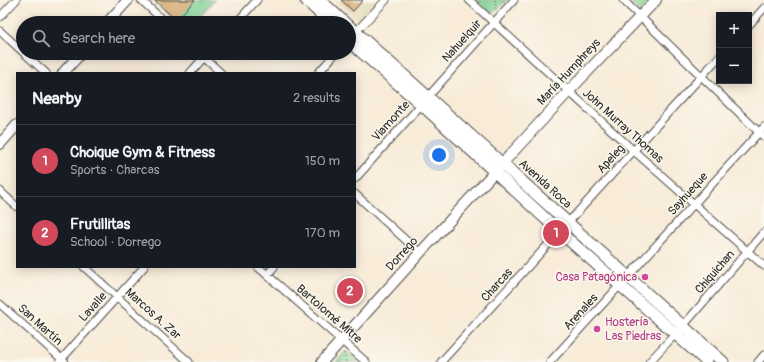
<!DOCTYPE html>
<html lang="en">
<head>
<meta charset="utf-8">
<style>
	body { margin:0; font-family:Pangolin,sans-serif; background:#242831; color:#f1f3f6 }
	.controls { position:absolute; right:12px; top:12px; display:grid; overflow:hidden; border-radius:0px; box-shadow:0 2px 10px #0003 }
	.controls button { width:36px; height:36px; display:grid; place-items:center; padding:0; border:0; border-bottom:1px solid #363941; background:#171b24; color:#f1f3f6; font:20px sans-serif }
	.you { position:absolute; left:439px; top:155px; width:14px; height:14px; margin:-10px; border:3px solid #fff; border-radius:50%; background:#1a73e8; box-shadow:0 0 0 6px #1a73e833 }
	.badge { display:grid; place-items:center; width:26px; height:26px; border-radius:50%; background:#d1495b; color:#fff; font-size:13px; font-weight:700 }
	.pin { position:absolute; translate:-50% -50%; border:2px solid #fff; box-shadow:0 1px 4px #0006 }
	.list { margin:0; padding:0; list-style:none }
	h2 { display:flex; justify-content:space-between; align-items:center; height:52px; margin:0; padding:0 16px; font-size:17px }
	h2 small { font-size:13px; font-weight:400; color:#9ea1a6 }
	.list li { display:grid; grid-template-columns:26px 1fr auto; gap:12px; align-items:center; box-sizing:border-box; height:72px; padding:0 16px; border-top:1px solid #363941 }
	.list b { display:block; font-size:15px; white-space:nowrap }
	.list p { margin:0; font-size:13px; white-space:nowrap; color:#9ea1a6 }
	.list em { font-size:13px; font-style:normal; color:#9ea1a6 }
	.icon { flex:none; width:22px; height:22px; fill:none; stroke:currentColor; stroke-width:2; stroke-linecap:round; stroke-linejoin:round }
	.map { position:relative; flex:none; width:764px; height:362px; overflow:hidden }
	.search { position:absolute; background:#171b24; box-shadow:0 2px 10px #0003; left:16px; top:16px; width:340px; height:44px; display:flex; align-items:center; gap:10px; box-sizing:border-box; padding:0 14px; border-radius:22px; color:#9ea1a6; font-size:15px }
	.panel { position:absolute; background:#171b24; box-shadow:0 2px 10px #0003; left:16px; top:72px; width:340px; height:196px; border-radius:0px }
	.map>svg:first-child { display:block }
	.built { fill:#e3dbba }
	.green { fill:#7dd296; stroke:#547e60 }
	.building { fill:#d4a56a }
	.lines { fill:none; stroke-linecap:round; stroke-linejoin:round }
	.street-casing { stroke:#4a4845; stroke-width:9 }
	.secondary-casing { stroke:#4a4845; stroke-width:12 }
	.primary-casing { stroke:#4a4845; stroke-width:13 }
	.path { stroke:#4a4845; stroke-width:1; stroke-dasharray:1 3; stroke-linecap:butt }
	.street { stroke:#fff; stroke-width:7 }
	.secondary { stroke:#fff; stroke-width:10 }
	.primary { stroke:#fff; stroke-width:11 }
	.hotel-dot { fill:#d1479c; stroke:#fbf7ec; stroke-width:1.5 }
	.labels { text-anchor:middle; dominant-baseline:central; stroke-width:3; stroke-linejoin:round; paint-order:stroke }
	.street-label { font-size:12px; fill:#2b2b2b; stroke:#fbf7ec }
	.hotel-label { font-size:12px; fill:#b23c85; stroke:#fbf7ec; text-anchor:end }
</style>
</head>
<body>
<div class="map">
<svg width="764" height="362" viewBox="0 0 764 362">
	<rect width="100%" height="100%" fill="#fbf7ec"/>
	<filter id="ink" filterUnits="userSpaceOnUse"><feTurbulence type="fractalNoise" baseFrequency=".025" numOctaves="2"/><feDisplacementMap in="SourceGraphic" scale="8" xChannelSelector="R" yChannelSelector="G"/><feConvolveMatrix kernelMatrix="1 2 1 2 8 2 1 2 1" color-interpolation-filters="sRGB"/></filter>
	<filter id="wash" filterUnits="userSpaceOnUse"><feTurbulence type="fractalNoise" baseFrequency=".012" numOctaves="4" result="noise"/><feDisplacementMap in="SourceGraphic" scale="16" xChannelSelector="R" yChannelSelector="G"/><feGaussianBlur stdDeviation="0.9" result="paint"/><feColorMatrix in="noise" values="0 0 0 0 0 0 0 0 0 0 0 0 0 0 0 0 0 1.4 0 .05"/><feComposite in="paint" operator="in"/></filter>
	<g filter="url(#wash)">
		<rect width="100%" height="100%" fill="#f8ebd8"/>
		<!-- built -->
		<path class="built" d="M334 0H380L360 22Z"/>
		<!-- green -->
		<path class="green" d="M153 0H215L194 23H179Z
			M476 0H507L492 14Z
			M628 0H651L640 12Z
			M346 351 359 362H336Z"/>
		<g id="blocks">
			<!-- building -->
			<path class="building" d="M154 0H195L176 20Z
				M341 0H363L353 11Z"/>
		</g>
	</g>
	<g filter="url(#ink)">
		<use href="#blocks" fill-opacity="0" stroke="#4a4845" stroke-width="1"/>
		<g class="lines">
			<defs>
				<path id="street" d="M141 0 166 23
					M469 0 634 151 764 266
					M623 0 764 137
					M0 17 16 0
					M236 23 257 0
					M749 25 764 8
					M0 31 23 52
					M349 39 386 0
					M24 53 46 73
					M199 53 221 73
					M190 73 208 53
					M318 73 336 53
					M355 179 514 0
					M0 191 17 207
					M355 194 420 253
					M84 267 189 362
					M258 267 366 362
					M267 275 274 267
					M0 304 65 362
					M59 362 144 267
					M441 362 719 57
					M550 362 764 127
					M649 362 683 326 764 232
					M758 362 764 355"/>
				<path id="secondary" d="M107 23 128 0
					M63 73 81 53
					M0 144 17 125
					M322 362 420 253 569 91 656 0"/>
				<path id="primary" d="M306 0 330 23
					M320 0 345 23
					M349 26 723 362
					M349 41 421 104 560 232 707 362"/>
			</defs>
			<!-- street casing -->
			<use href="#street" class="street-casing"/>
			<!-- secondary casing -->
			<use href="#secondary" class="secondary-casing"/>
			<!-- primary casing -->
			<use href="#primary" class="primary-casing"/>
			<!-- path -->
			<path class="path" d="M495 0 496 9
				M344 353 346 362"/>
			<!-- street -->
			<use href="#street" class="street"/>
			<!-- secondary -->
			<use href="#secondary" class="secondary"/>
			<!-- primary -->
			<use href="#primary" class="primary"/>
		</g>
	</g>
	<!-- markers -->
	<g class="hotel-dot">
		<circle cx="645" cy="277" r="4"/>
		<circle cx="597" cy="329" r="4"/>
	</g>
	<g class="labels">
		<!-- street labels -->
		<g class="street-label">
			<text transform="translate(462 41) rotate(-48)">Nahuelquir</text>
			<text transform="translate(569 72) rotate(-47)">María Humphreys</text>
			<text transform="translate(391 121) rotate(-48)">Viamonte</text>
			<text transform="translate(623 126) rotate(42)">John Murray Thomas</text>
			<text transform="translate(611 159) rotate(-48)">Apeleg</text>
			<text transform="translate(545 184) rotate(42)">Avenida Roca</text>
			<text transform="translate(688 194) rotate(-48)">Sayhueque</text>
			<text transform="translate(402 254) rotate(-48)">Dorrego</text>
			<text transform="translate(715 272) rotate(-49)">Chiquichan</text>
			<text transform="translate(497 285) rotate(-48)">Charcas</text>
			<text transform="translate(93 307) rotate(-48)">Lavalle</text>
			<text transform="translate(581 312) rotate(-48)">Arenales</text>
			<text transform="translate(153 314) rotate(42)">Marcos A. Zar</text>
			<text transform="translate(329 314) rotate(41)">Bartolomé Mitre</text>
			<text transform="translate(40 325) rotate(42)">San Martín</text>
		</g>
		<!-- hotel labels -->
		<g class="hotel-label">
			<text x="637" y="277">Casa Patagónica</text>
			<text x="605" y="322" text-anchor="start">Hostería<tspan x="605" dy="14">Las Piedras</tspan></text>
		</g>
	</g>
</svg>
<div class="controls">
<button>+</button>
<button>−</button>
</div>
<div class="you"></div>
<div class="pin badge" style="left:556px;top:233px">1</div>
<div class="pin badge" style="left:350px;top:291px">2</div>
<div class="search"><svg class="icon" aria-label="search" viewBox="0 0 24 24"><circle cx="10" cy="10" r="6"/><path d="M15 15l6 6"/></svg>Search here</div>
<section class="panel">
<h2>Nearby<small>2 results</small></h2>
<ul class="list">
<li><span class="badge">1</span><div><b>Choique Gym &amp; Fitness</b><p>Sports · Charcas</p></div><em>150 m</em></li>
<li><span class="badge">2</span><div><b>Frutillitas</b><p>School · Dorrego</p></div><em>170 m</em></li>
</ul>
</section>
</div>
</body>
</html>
